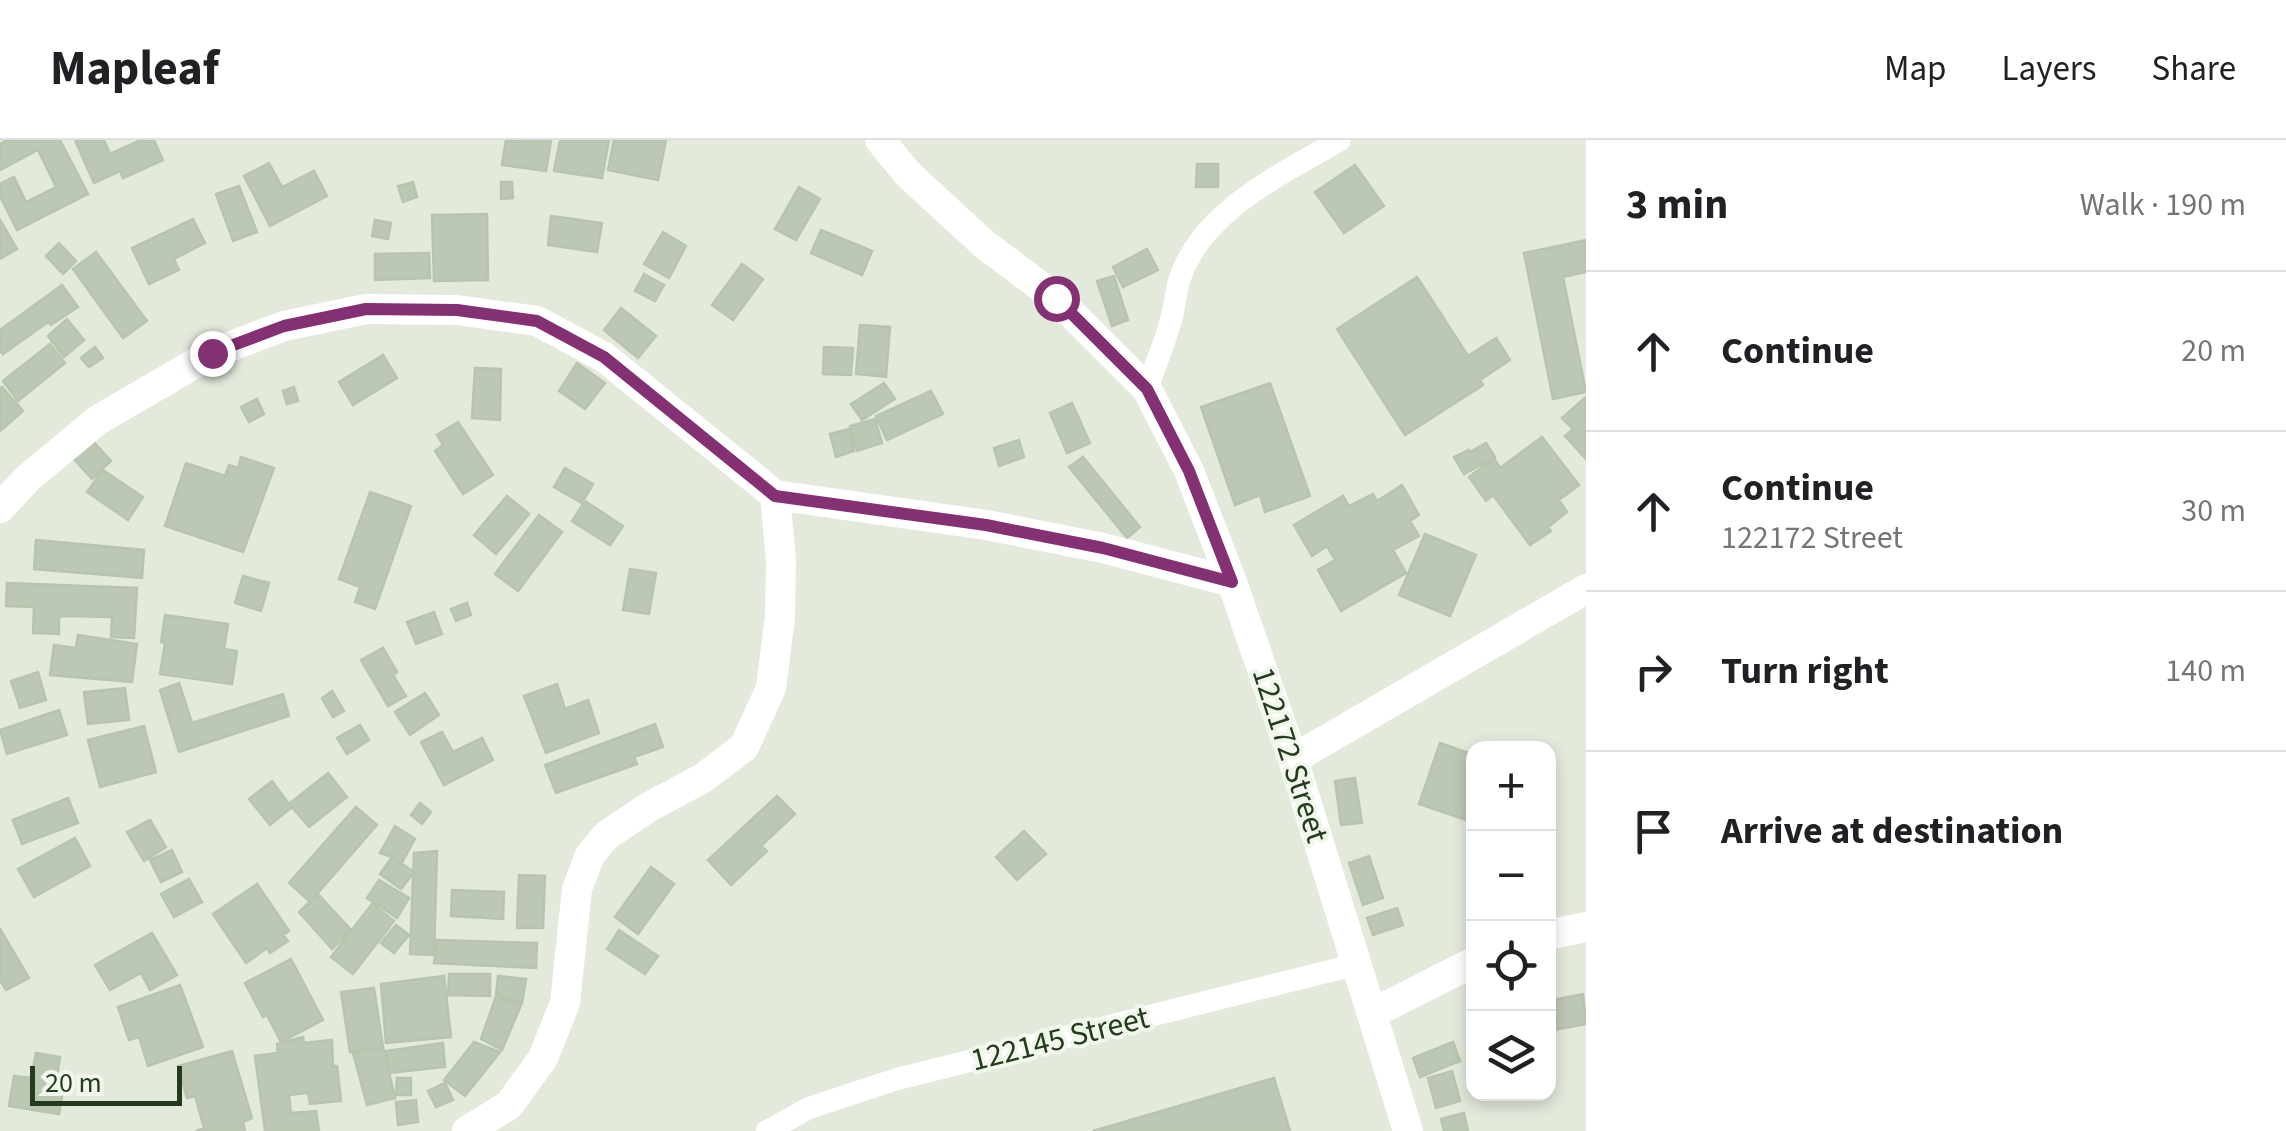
<!DOCTYPE html>
<html lang="en">
<head>
<meta charset="utf-8">
<style>
	body { margin:0; font-family:"Source Sans 3",sans-serif; background:#f2f2f2; color:#202124 }
	.controls { position:absolute; right:30px; bottom:30px; display:grid; overflow:hidden; border-radius:20px; box-shadow:0 5px 15px #0003 }
	.controls button { width:90px; height:90px; display:grid; place-items:center; padding:0; border:0; border-bottom:2px solid #e0e0e0; background:#fff; color:#202124; font:50px sans-serif }
	.scale { position:absolute; left:30px; bottom:25px; width:152px; box-sizing:border-box; padding-left:10px; border:5px solid #253b1d; border-top:0; font-size:28px; line-height:35px; white-space:nowrap; color:#253b1d; -webkit-text-stroke:8px #f2f7ed; paint-order:stroke }
	.stop { position:absolute; width:30px; height:30px; margin:-22px; border:8px solid #843173; border-radius:50%; background:#fff }
	.stop.end { background:#843173; border-color:#fff; box-shadow:0 2px 10px #0008 }
	.list { margin:0; padding:0; list-style:none }
	h2 { display:flex; justify-content:space-between; align-items:center; height:130px; margin:0; padding:0 40px; font-size:42px }
	h2 small { font-size:32px; font-weight:400; color:#757577 }
	.list li { display:grid; grid-template-columns:65px 1fr auto; gap:30px; align-items:center; box-sizing:border-box; height:160px; padding:0 40px; border-top:2px solid #e0e0e0 }
	.list b { display:block; font-size:38px; white-space:nowrap }
	.list p { margin:0; font-size:32px; white-space:nowrap; color:#757577 }
	.list em { font-size:32px; font-style:normal; color:#757577 }
	.icon { flex:none; width:55px; height:55px; fill:none; stroke:currentColor; stroke-width:2; stroke-linecap:round; stroke-linejoin:round }
	.map { position:relative; flex:none; width:1586px; height:991px; overflow:hidden }
	header { display:flex; align-items:center; gap:60px; box-sizing:border-box; height:140px; padding:0 50px; background:#fff; border-bottom:2px solid #e0e0e0 }
	header strong { font-size:48px }
	nav { display:flex; gap:55px; margin-inline-start:auto; font-size:35px }
	main { display:flex }
	aside { flex:1; background:#fff }
	.map>svg:first-child { display:block }
	.building { fill:#bdc8b4; stroke:#b8c4ae; stroke-width:2.5 }
	.lines { fill:none; stroke-linecap:round; stroke-linejoin:round }
	.lane { stroke:#fff; stroke-width:22 }
	.street { stroke:#fff; stroke-width:30 }
	.route { stroke:#843173; stroke-width:12 }
	.labels { text-anchor:middle; dominant-baseline:central; stroke-width:8; stroke-linejoin:round; paint-order:stroke }
	.street-label { font-size:32px; fill:#253b1d; stroke:#f2f7ed }
</style>
</head>
<body>
<header>
<strong>Mapleaf</strong>
<nav><a>Map</a><a>Layers</a><a>Share</a></nav>
</header>
<main>
<div class="map">
<svg width="1586" height="991" viewBox="0 0 1586 991">
	<rect width="100%" height="100%" fill="#e3eadc"/>
	<!-- building -->
	<path class="building" d="M7 0H60L88 54 17 90 0 56V44L14 37 26 62 56 47 38 10 0 30V4Z
		M75 0H104L110 14 141 0H154L163 20 123 38 120 31 94 43Z
		M506 0 551 1 546 31 502 25Z
		M560 0H609L602 38 554 31Z
		M614 0H666L658 40 608 30Z
		M269 23 282 47 314 31 327 56 270 86 244 36Z
		M1197 24H1218V47H1196Z
		M1355 25 1384 66 1344 93 1315 52Z
		M413 42 417 57 403 62 398 46Z
		M501 42H512L513 58 501 59Z
		M239 46 257 92 233 101 216 54Z
		M799 47 820 59 796 100 775 89Z
		M487 74 488 140 434 141 432 75Z
		M551 76 602 83 597 112 548 105Z
		M193 79 205 103 174 119 179 130 149 144 132 108Z
		M0 80 17 109 0 119Z
		M375 80 391 83 388 99 372 96Z
		M821 90 872 111 862 135 811 113Z
		M663 92 686 106 669 138 644 124Z
		M1586 100V132L1563 137 1586 252 1553 259 1524 113Z
		M59 103 76 121 63 134 46 116Z
		M1147 109 1158 130 1123 147 1113 127Z
		M96 112 147 181 123 198 73 129Z
		M429 113 430 138 375 140V114Z
		M742 124 763 139 733 180 712 165Z
		M644 134 664 145 655 161 635 151Z
		M1114 136 1128 180 1112 186 1097 141Z
		M1417 137 1468 216 1496 198 1510 220 1480 240 1483 245 1405 295 1337 189Z
		M62 145 78 167 51 185 48 182 3 214 0 211V190Z
		M621 168 656 196 638 218 604 190Z
		M67 179 84 200 64 217 48 196Z
		M860 185 890 187 886 237 856 234Z
		M50 204 65 223 18 261 3 241Z
		M95 207 103 218 89 227 81 218Z
		M824 207 853 208 851 235 823 234Z
		M383 215 397 238 353 265 339 242Z
		M577 223 605 243 585 269 559 251Z
		M475 228 501 229 500 280 472 278Z
		M884 243 895 259 862 280 851 264Z
		M1270 243 1310 356 1265 372 1260 355 1235 365 1201 267Z
		M2 247 23 271 0 291V249Z
		M294 247 298 261 287 264 283 251Z
		M931 251 943 274 887 300 876 276Z
		M1586 257V319L1565 296 1573 289 1562 278Z
		M257 259 264 274 249 282 241 267Z
		M1072 263 1090 303 1067 313 1050 273Z
		M875 279 882 303 857 311 850 286Z
		M458 282 493 335 463 354 435 311 443 305 437 295Z
		M849 289 854 311 836 317 830 294Z
		M1542 297 1579 345 1559 360 1567 372 1548 387 1551 391 1530 405 1493 355 1486 361 1469 337 1494 318 1500 328Z
		M92 300 111 321 92 339 73 318Z
		M1019 300 1024 317 999 326 994 308Z
		M1486 303 1495 317 1464 334 1454 317 1469 310 1470 312Z
		M241 317 274 328 243 412 165 386 186 323 225 336 229 325 238 328Z
		M1083 317 1140 387 1127 398 1069 327Z
		M565 328 593 344 582 363 554 347Z
		M103 330 143 357 128 380 87 352Z
		M1402 345 1419 375 1410 381 1419 396 1393 410 1406 433 1341 471 1318 430 1335 420 1327 406 1312 416 1294 385 1343 356 1349 366 1373 354 1377 361Z
		M370 352 411 366 375 469 355 462 360 447 339 439Z
		M507 356 529 374 496 414 474 395Z
		M585 361 623 386 610 405 572 381Z
		M539 375 562 392 518 451 495 434Z
		M1425 394 1476 415 1450 476 1399 455Z
		M36 400 144 410 142 438 34 429Z
		M630 429 656 433 649 474 623 470Z
		M243 436 269 443 261 471 235 463Z
		M7 443 137 448 134 498 111 497 112 477 59 476V494L33 493 34 467 6 466Z
		M467 463 471 475 456 481 451 469Z
		M434 472 442 494 416 504 407 482Z
		M165 475 228 484 224 509 237 511 232 544 160 534 165 503 161 502Z
		M78 495 137 504 132 542 50 535 54 505 76 508Z
		M383 508 397 532 393 535 406 556 388 566 361 520Z
		M38 532 46 560 20 568 11 541Z
		M179 543 192 583 283 554 289 576 179 612 160 550Z
		M557 544 565 569 588 560 599 593 546 613 524 556Z
		M125 548 129 580 88 584 84 552Z
		M332 551 344 571 333 577 322 558Z
		M425 553 439 575 410 595 395 572Z
		M59 570 67 595 7 614 0 590Z
		M655 584 663 607 634 617 637 624 556 653 545 625Z
		M360 585 369 600 347 614 337 598Z
		M144 586 156 632 100 647 88 600Z
		M442 592 453 612 482 598 493 620 444 645 421 602Z
		M1440 603 1474 615V669L1469 681 1419 664Z
		M328 633 347 657 309 687 292 667 270 685 249 659 272 641 289 664Z
		M1355 638 1362 683 1341 685 1335 641Z
		M777 656 795 674 761 706 767 711 731 745 708 720Z
		M68 658 78 683 22 704 13 680Z
		M420 663 431 672 422 684 411 675Z
		M356 667 377 685 310 762 289 743Z
		M150 680 166 707 144 721 127 692Z
		M395 686 415 699 401 724 392 717 380 713Z
		M1024 691 1046 714 1017 740 996 717Z
		M75 698 90 726 34 757 18 729Z
		M172 710 182 732 161 742 150 720Z
		M437 711 434 815 410 814 414 713Z
		M1369 716 1383 758 1363 765 1349 723Z
		M392 717 414 732 401 749 380 734Z
		M651 727 674 744 638 794 615 777Z
		M519 735 545 736 543 788H517Z
		M189 739 202 762 174 777 161 754Z
		M379 740 409 758 397 778 367 758Z
		M257 744 289 791 283 795 288 801 270 813 267 808 246 823 213 774Z
		M452 750 504 752 503 779 451 776Z
		M318 754 351 790 332 809 299 772Z
		M372 764 394 781 353 834 331 817Z
		M1397 768 1403 785 1373 795 1367 778Z
		M396 785 409 795 394 813 381 803Z
		M0 789 29 838 6 850 0 840Z
		M619 790 658 816 645 834 607 809Z
		M152 793 177 835 150 850 141 833 110 850 95 825Z
		M437 800 537 803 536 828 434 823Z
		M291 819 323 880 281 902 267 875 263 877 245 843Z
		M449 834H490V856L448 855Z
		M444 836 451 897 386 903 381 844Z
		M498 836 526 839 522 863 496 855Z
		M180 845 203 907 148 926 139 897 129 900 118 867Z
		M374 848 383 907 350 912 341 852Z
		M1583 854 1586 884 1548 891V861Z
		M496 856 521 865 502 910 481 899Z
		M303 897 304 903 332 900 333 926H337L341 961 310 964 308 953 289 955 291 973 316 971 319 991H265L255 916 278 913 277 904Z
		M474 902 500 912 465 956 444 940Z
		M1453 902 1460 921 1420 937 1413 918Z
		M443 903 445 927 389 933 386 911Z
		M383 907 395 958 367 965 353 913Z
		M232 911 252 978 243 982 245 991H196L204 988 195 956 187 958 178 926Z
		M36 913 60 917 56 944 64 945 59 974 9 966 14 936 31 938Z
		M1452 931 1460 961 1436 968 1428 938Z
		M397 938H411V955H396Z
		M1274 938 1290 991H1093Z
		M445 943 453 960 436 967 428 951Z
		M416 960 418 982 398 985 396 962Z
		M1464 973 1468 991H1444L1441 979Z"/>
	<g class="lines">
		<!-- lane -->
		<path class="lane" d="M1147 249C1155 225 1166 201 1172 176 1175 164 1176 150 1180 138 1203 70 1282 34 1340 0
			M767 991 809 968 897 939 1358 824"/>
		<!-- street -->
		<path class="street" d="M880 0 908 34 984 104 1056 158 1147 249 1189 331 1232 442 1293 619 1408 991
			M0 368 28 338 98 280 213 213 284 186 366 169 457 170 537 181 604 217 775 355 986 385 1103 408 1232 442
			M1293 619 1586 449
			M1548 795 1586 787
			M1373 873 1474 822
			M467 991 509 965 543 918 565 863 577 749 590 715 607 695 649 667 703 638 744 607 771 548 780 477 781 420 775 355"/>
	</g>
	<g class="lines">
		<!-- route -->
		<path class="route" d="M212 213 284 186 366 169 457 170 537 181 604 217 775 356 986 385 1103 408 1232 442 1189 331 1147 249 1056 158"/>
	</g>
	<g class="labels">
		<!-- street labels -->
		<g class="street-label">
			<text transform="translate(1290 615) rotate(72)">122172 Street</text>
			<text transform="translate(1060 899) rotate(-14)">122145 Street</text>
		</g>
	</g>
</svg>
<div class="controls">
<button>+</button>
<button>−</button>
<button><svg class="icon" aria-label="locate" viewBox="0 0 24 24"><circle cx="12" cy="12" r="6"/><path d="M12 2v4M12 18v4M2 12h4M18 12h4"/></svg></button>
<button><svg class="icon" aria-label="layers" viewBox="0 0 24 24"><path d="M12 4l9 5-9 5-9-5zM3 14l9 5 9-5"/></svg></button>
</div>
<div class="scale">20 m</div>
<div class="stop" style="left:1056px;top:158px"></div>
<div class="stop end" style="left:212px;top:213px"></div>
</div>
<aside>
<h2>3 min<small>Walk · 190 m</small></h2>
<ul class="list">
<li><svg class="icon" aria-label="ahead" viewBox="0 0 24 24"><path d="M12 20V5M6 11l6-6 6 6"/></svg><div><b>Continue</b></div><em>20 m</em></li>
<li><svg class="icon" aria-label="ahead" viewBox="0 0 24 24"><path d="M12 20V5M6 11l6-6 6 6"/></svg><div><b>Continue</b><p>122172 Street</p></div><em>30 m</em></li>
<li><svg class="icon" aria-label="right" viewBox="0 0 24 24"><path d="M7 20v-9h11M14 6l5 5-5 5"/></svg><div><b>Turn right</b></div><em>140 m</em></li>
<li><svg class="icon" aria-label="arrive" viewBox="0 0 24 24"><path d="M6 21V4h12l-3 4 3 4H6"/></svg><div><b>Arrive at destination</b></div></li>
</ul>
</aside>
</main>
</body>
</html>
